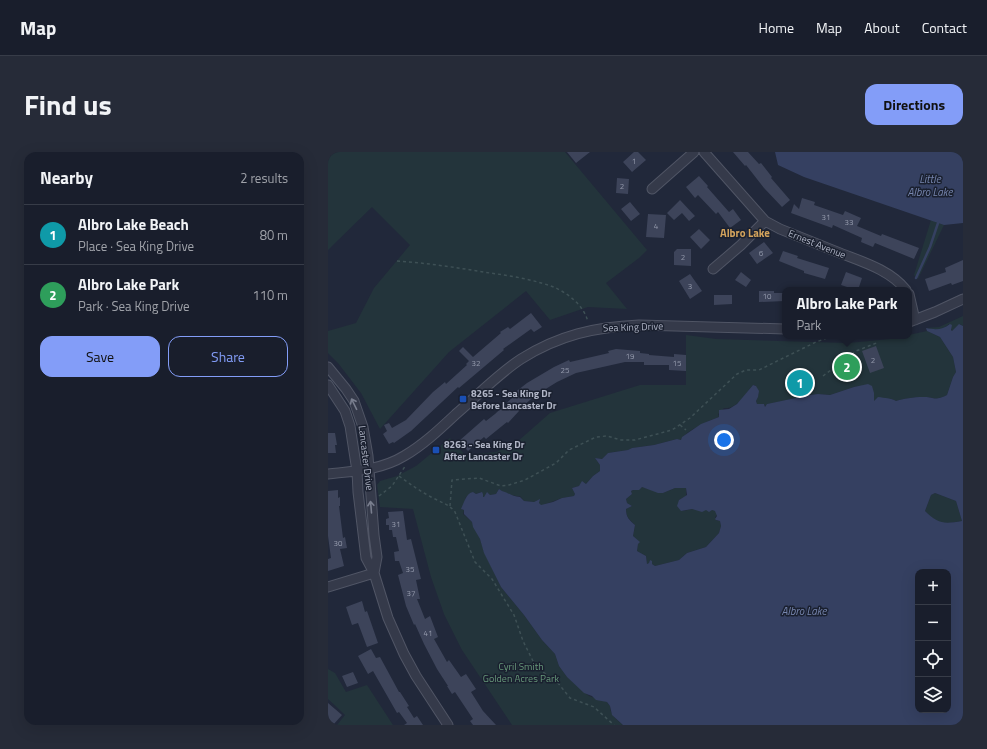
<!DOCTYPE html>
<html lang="en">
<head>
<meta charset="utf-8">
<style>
	body { margin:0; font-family:"Titillium Web",sans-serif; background:#262b38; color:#f1f3f6 }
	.controls { position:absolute; right:12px; bottom:12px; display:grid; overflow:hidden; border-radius:8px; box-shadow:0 4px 16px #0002 }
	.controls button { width:36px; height:36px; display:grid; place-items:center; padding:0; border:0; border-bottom:1px solid #373c48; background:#191e2c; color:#f1f3f6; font:20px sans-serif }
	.you { position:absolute; left:396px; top:288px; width:14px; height:14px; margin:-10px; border:3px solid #fff; border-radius:50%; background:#1a73e8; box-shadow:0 0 0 6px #1a73e833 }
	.badge { display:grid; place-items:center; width:26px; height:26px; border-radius:50%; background:#839df8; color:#fff; font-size:13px; font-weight:700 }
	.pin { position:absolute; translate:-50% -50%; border:2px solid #fff; box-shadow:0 1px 4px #0006 }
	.popup { position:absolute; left:454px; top:135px; width:130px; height:52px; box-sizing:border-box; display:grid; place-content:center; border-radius:8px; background:#191e2c; filter:drop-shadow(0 1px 3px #0005); font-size:13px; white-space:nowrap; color:#9fa2a9 }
	.popup b { font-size:15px; color:#f1f3f6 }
	.popup::after { content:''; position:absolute; left:50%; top:100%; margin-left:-8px; border:8px solid transparent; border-top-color:#191e2c }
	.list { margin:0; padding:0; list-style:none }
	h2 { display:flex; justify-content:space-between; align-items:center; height:52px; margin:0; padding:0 16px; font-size:17px }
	h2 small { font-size:13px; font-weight:400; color:#9fa2a9 }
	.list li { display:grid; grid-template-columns:26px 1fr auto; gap:12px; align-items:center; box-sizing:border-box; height:60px; padding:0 16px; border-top:1px solid #373c48 }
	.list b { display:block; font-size:15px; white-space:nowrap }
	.list p { margin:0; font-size:13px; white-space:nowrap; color:#9fa2a9 }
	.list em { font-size:13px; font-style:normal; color:#9fa2a9 }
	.actions { display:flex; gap:8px; padding:12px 16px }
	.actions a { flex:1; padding:9px 0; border:1px solid #839df8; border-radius:12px; text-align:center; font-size:14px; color:#839df8 }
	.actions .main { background:#839df8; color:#111 }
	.icon { flex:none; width:22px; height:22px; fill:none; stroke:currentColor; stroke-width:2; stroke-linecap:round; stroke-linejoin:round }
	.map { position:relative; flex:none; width:635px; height:573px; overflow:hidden; border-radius:12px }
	header { display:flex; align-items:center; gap:24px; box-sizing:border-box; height:56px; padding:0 20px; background:#191e2c; border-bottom:1px solid #373c48 }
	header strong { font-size:19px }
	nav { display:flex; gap:22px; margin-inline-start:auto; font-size:14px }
	.intro { display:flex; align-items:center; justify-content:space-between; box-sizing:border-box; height:96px; padding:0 24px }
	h1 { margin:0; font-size:28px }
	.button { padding:10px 18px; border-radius:12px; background:#839df8; color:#111; font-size:14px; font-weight:700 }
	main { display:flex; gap:24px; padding:0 24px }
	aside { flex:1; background:#191e2c; border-radius:12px; box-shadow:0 4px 16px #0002 }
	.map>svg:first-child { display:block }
	.green { fill:#23343b }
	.water { fill:#354061; fill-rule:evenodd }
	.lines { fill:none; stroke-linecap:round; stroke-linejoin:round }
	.stream { stroke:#354061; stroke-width:2.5 }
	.building { fill:#3d445a }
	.minor-casing { stroke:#505565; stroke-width:11 }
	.path { stroke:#3e5055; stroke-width:1.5; stroke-dasharray:3 3; stroke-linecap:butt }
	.minor { stroke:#353a4a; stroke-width:9 }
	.oneway { stroke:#797e8e }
	.transit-dot { fill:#1a4fb4; stroke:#1a202f; stroke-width:1.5 }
	.labels { text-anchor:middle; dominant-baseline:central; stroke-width:3; stroke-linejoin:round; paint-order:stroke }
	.number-label { font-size:8px; fill:#9399ab }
	.street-label { font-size:10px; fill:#b0b5c6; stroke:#1a202f }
	.poi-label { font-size:10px; font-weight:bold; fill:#b0b5c6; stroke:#1a202f; text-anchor:start }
	.park-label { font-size:10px; fill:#67987a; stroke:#1a202f }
	.water-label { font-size:11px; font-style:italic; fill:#7786af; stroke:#1a202f }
	.neighbourhood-label { font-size:11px; font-weight:bold; fill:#d4a45d; stroke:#1a202f }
</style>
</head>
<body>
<header>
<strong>Map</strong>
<nav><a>Home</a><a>Map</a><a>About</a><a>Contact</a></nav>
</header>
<div class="intro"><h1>Find us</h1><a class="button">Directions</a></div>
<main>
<aside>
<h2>Nearby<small>2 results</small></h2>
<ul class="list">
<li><span class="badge" style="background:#0f9aa8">1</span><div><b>Albro Lake Beach</b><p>Place · Sea King Drive</p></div><em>80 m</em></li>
<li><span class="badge" style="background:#2e9e5b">2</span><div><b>Albro Lake Park</b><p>Park · Sea King Drive</p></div><em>110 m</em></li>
</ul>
<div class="actions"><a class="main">Save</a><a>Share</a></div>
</aside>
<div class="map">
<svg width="635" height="573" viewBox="0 0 635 573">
	<rect width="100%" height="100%" fill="#21283a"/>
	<!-- green -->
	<path class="green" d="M0 0H237L319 98 311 106 278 131 299 157 260 155 222 168 198 139 121 200 52 277 33 241 10 211 0 201V179L28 171 46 136 82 93 44 55 0 98Z
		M603 68 616 73 590 127 586 123Z
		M635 164V174L632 172 624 179 621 172C614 179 607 178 598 176L611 175Z
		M599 179 612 185 625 205 628 220 625 225 619 243C605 250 606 244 594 245 587 245 575 247 568 249L564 247 549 246 546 249 532 234 526 235 502 243 490 242 482 243 440 252 438 255 436 252H429L428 249C432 242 430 239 427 233H425C417 242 410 257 396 256L390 262 391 265C382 268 357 279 353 288L349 287 326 293 304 296 300 298 280 301 274 307 267 306 272 313V319L265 324 258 332 255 330 251 334 244 336 247 342 246 344 234 346 215 353H212L210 348 206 350 196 349 192 344C187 345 174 340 171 337L168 342 162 343 160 341 156 345H155V342L153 340 148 342 145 340 138 345 134 358H136L135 362 144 370 152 387 157 402 173 435 196 463 214 488 227 502 231 514 239 525 261 544 279 550 282 554C282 563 289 568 295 573H184L134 498 116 462 103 425 85 357 52 355 49 333 52 329 69 324 88 314 122 286 137 303 168 300 189 290 222 261 312 233H358V183L388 187 520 191 562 187Z
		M314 335 335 341 347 336H358V344L351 348 355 359 364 357 368 358H384L388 359 389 363 387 365 389 369H392L393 374 391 381 378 395 359 401 351 408 327 414 324 412 322 408 321 411 319 412 318 404 309 399 310 392 311 390 305 384 307 373C301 367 298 365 298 357L304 354 299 351 298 347 304 342 303 339Z
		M607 341 628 349 634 369C616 372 610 373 597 359L603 343Z
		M0 517 7 521 18 540 39 533 65 573H9L17 563 0 547Z"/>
	<!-- water -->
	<path class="water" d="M447 0H635V71L616 73 476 25 450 13Z
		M622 172 624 173 623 178 624 179 631 172 635 174V573H295L284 563 282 554 279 550 268 548 264 544 256 541 239 525 231 514 227 502 214 488 196 463 173 435 156 401 152 387 145 375 144 370 136 362V358L133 357C136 351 138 341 145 340L148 342 154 340 155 342V345H156L159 340 162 343 168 342 171 337 174 339C181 341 185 345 192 345L196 349 206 350 212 347 211 351 213 353 225 350 234 346 246 344 247 342 244 336 251 334 254 329 258 332 265 324 272 319V313L267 306 274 307 280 301 300 298 304 296 326 293 349 287 353 288 354 285 373 272 391 265V258L401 257 409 252 425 233 428 234 431 239 430 245 428 249 429 252H436L437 255 439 252 482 243 490 242 502 243 526 235 540 232 544 234 546 241V249L550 245C557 246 563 246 568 249 574 247 587 245 594 245 606 244 605 250 619 243L625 225 628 220 625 205 612 185 599 179 598 176C608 178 614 178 622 172ZM314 335 330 341H335L347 336H358L359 343 351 348 349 354 353 359 364 357 374 360 378 358 381 360 384 358 387 359 389 364 387 367 388 368 392 369 393 374 391 381 378 395 359 401 351 408 327 414 324 412V409L322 408 321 411 319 412 318 404 309 399 310 392 312 390 305 384 307 373C301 368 298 365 298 357L304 354 299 351 298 347 304 342 303 339 305 338H311ZM607 341 628 349 634 369C616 372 610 372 597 359L603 343ZM590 420H620V558H590Z"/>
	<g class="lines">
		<!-- stream -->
		<path class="stream" d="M588 126 602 95 610 71"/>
	</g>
	<!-- building -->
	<path class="building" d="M239 0H262L248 11Z
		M306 0H310L318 8 304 20 295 10Z
		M405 0H420L431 12 433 11 444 25 443 26 462 48 454 55 436 36 418 13 417 14Z
		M371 24 380 34 379 35 401 60 405 57 413 68 402 76 390 60 388 62 370 43 367 46 358 35Z
		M289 26 301 27 300 42 288 41Z
		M474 46 487 50 486 53 515 63 517 59 533 66 529 74 553 84 554 82 591 96 586 107 547 91 545 95 533 90 534 86 505 73 504 76 463 61 466 52 471 57Z
		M352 48 367 64 361 69 354 61 346 68 339 61Z
		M302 50 312 62 303 69 293 57Z
		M320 62 338 63 336 86 318 85Z
		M371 77 382 88 373 97 362 85Z
		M436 90 445 101 429 112 421 101Z
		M349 97H363V114L346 113V100Z
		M455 99 470 104 469 106 501 116 497 127 476 121V119L451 109Z
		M635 108V129L624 133 623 131 601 139 597 127 618 120 617 116Z
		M413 120 423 128 418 135 407 128Z
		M518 120 534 126 530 138H519V135L513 133Z
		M362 122 374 139 362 147 351 129Z
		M431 139H446V141H457V149L431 150Z
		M386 143H404V152L386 153Z
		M203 161 214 175 206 180 203 177 175 197 176 198 131 236 130 235 83 279 66 291 65 290 61 292 55 282 59 279 56 273 61 271 64 276 78 268 105 240 117 230 118 232 139 213 138 212 141 209 131 199 135 195 145 205 173 181 172 180 180 175 182 177Z
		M548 194 556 216 542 221 534 199Z
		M288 197 312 199V201L321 202V203L346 205V202L358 203V219L341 218V213H316V210H297L248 221 229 230 208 243 190 258 191 259 180 271 179 270 158 287 156 285 140 299 131 289 156 267 158 269 167 262 186 244 185 242 199 231 226 215 241 208 242 210 281 201 280 199Z
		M0 281H7L9 293H7L8 301H0Z
		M10 338V346L12 345V354H11L15 386 17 385 19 396 12 397 16 414 0 419V407L3 406 0 384V339Z
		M75 359 79 388 83 387 93 427 88 428 92 447H89L97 467 102 464 110 485 106 487 119 510 121 508 133 525 138 522 148 537 143 540 155 559 168 573H145L142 569 145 567 127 540 124 542 119 534H120L109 517 96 492 87 472 86 473 78 454 70 423 75 421 71 409H67L66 400 71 399 68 385H65L64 378H61V373H58V367L61 366 60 360Z
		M34 449 37 460 39 459 50 491 39 495 30 471 24 473 18 455Z
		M43 497 48 506 52 505 71 540H72L81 554 79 555 86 566 89 564 95 573H76L79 571 71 560 69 561 45 519 40 522 30 504Z
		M25 520 30 531 19 535 14 524Z
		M0 551 14 563 5 573 0 568Z"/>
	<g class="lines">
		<defs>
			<path id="minor" d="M376 0 437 69 452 77C472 85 492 93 512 101 535 110 562 118 578 138
				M324 37 366 0
				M385 117 413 93 437 69
				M581 142 587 168
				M581 170 607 160 635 147
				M0 215 18 237 26 249 35 275 40 304 46 383 49 405 46 421
				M0 233 17 259 22 274 29 319 30 340 38 406 46 421 60 466 76 502 88 524 120 573
				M0 322C26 319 53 318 76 304 95 293 112 277 128 262 149 244 170 222 193 207 231 183 267 175 311 173L457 177
				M0 435 46 421"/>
		</defs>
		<!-- minor casing -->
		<use href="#minor" class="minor-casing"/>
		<!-- path -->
		<path class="path" d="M69 109C100 111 131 116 162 121 184 124 208 128 228 136 242 143 256 154 260 170
			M495 224 528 199 551 190
			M352 273 358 278
			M71 324C82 332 92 339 103 345 112 350 121 352 127 360L147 410 164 427 186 463 195 489 205 509 211 517 230 531 242 546 266 555 286 573
			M51 344 64 334 78 313
			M122 354 124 328 151 326 173 334 181 333 197 328 228 311 241 298 268 285 279 284 293 288H307L344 278 362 266 409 222 418 218H431L488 190 502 185"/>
		<!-- minor -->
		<use href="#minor" class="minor"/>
	</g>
	<!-- one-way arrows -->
	<defs><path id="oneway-shaft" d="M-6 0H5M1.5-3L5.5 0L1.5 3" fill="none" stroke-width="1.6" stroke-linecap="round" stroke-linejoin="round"/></defs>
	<g class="oneway">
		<use href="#oneway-shaft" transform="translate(26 252) rotate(-116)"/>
		<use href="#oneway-shaft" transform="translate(43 355) rotate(-95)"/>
	</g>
	<!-- markers -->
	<g class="transit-dot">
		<rect x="131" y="243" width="8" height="8" rx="2"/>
		<rect x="104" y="294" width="8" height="8" rx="2"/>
	</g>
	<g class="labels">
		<!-- number labels -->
		<g class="number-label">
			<text x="306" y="9">1</text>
			<text x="294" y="34">2</text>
			<text x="498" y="65">31</text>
			<text x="521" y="70">33</text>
			<text x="328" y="74">4</text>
			<text x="433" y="101">6</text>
			<text x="355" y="105">2</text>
			<text x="362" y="134">3</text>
			<text x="439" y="144">10</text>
			<text x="302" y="204">19</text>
			<text x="545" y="208">2</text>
			<text x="148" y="211">32</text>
			<text x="349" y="211">15</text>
			<text x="237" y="218">25</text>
			<text x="68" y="372">31</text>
			<text x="10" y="391">30</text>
			<text x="82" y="417">35</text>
			<text x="83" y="441">37</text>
			<text x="100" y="481">41</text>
		</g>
		<!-- street labels -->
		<g class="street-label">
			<text transform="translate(489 92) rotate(22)">Ernest Avenue</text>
			<text transform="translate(305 175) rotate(-2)">Sea King Drive</text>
			<text transform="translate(38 306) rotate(83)">Lancaster Drive</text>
		</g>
		<!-- poi labels -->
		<g class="poi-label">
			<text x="143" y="241">8265 - Sea King Dr<tspan x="143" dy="12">Before Lancaster Dr</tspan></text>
			<text x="116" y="292">8263 - Sea King Dr<tspan x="116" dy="12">After Lancaster Dr</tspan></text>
		</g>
		<!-- park labels -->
		<g class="park-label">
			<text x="193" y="514">Cyril Smith<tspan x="193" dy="12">Golden Acres Park</tspan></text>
		</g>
		<!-- water labels -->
		<g class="water-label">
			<text x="602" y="27">Little<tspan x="602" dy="13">Albro Lake</tspan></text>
			<text x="476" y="459">Albro Lake</text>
		</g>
		<!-- neighbourhood labels -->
		<g class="neighbourhood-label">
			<text x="417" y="81">Albro Lake</text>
		</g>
	</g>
</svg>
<div class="controls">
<button>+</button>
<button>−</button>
<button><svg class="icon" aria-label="locate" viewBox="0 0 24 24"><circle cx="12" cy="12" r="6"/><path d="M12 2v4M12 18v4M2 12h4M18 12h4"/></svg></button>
<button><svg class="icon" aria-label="layers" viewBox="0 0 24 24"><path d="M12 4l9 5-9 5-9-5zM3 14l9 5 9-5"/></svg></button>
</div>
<div class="you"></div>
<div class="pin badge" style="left:472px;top:231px;background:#0f9aa8">1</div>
<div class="pin badge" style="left:519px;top:215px;background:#2e9e5b">2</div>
<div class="popup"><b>Albro Lake Park</b>Park</div>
</div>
</main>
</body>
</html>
